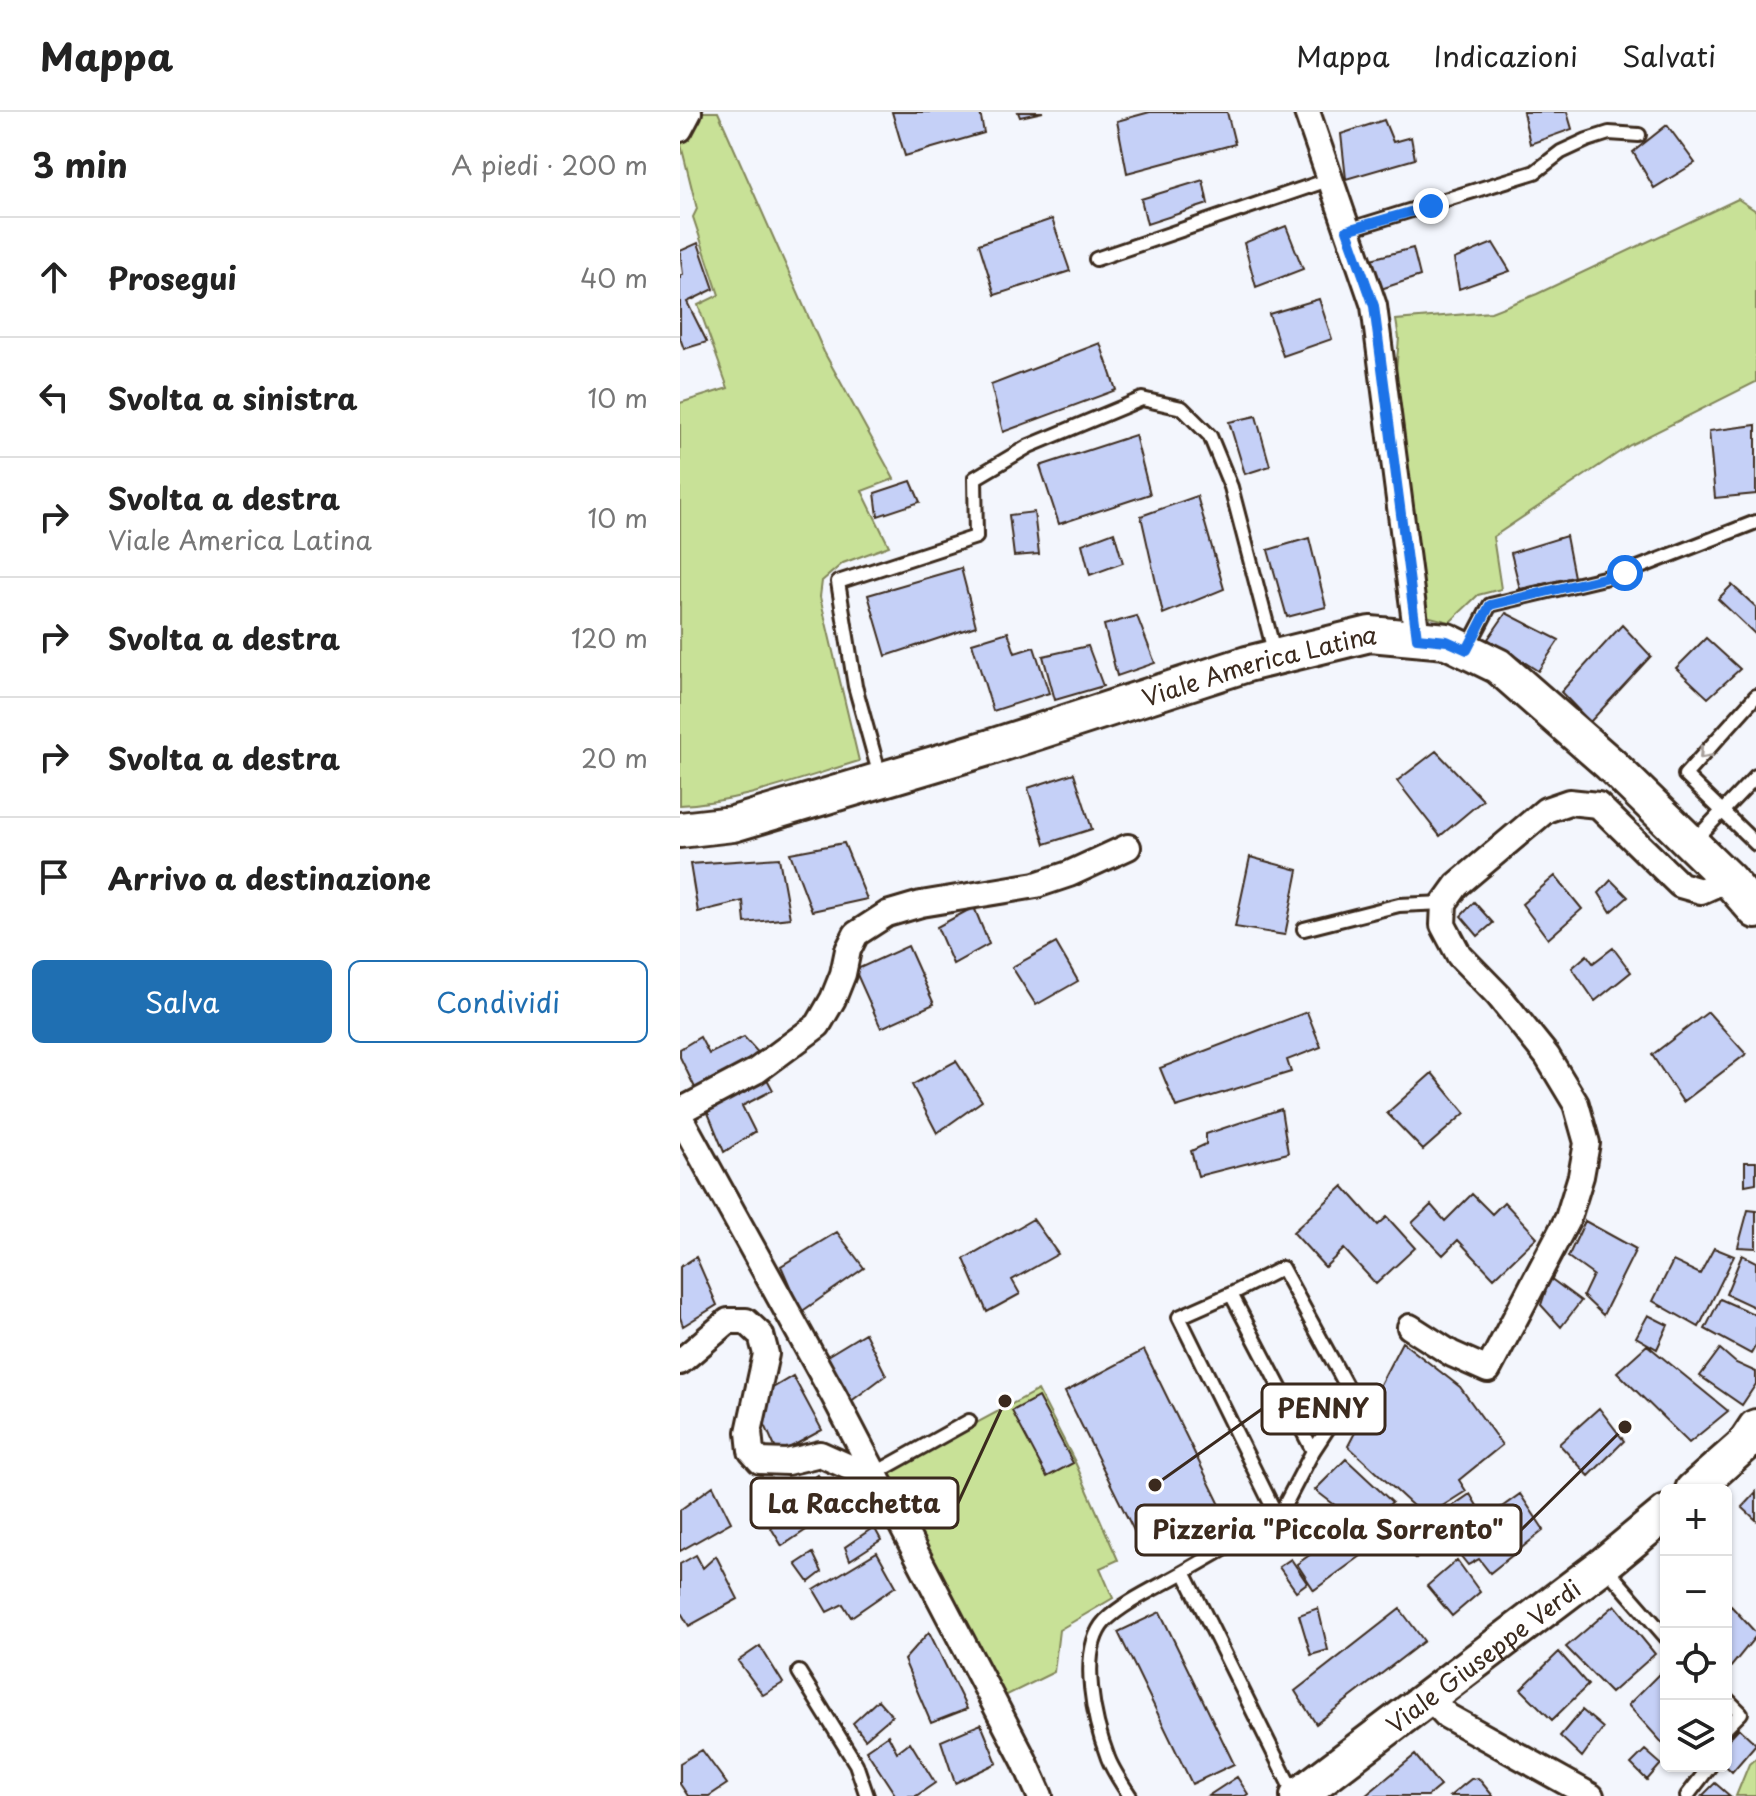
<!DOCTYPE html>
<html lang="it">
<head>
<meta charset="utf-8">
<style>
	body { margin:0; font-family:"Playpen Sans",sans-serif; background:#f2f2f2; color:#222 }
	.controls { position:absolute; right:24px; bottom:24px; display:grid; overflow:hidden; border-radius:12px; box-shadow:0 2px 6px #0004 }
	.controls button { width:72px; height:72px; display:grid; place-items:center; padding:0; border:0; border-bottom:2px solid #e0e0e0; background:#fff; color:#222; font:40px sans-serif }
	.stop { position:absolute; width:24px; height:24px; margin:-18px; border:6px solid #1a73e8; border-radius:50%; background:#fff }
	.stop.end { background:#1a73e8; border-color:#fff; box-shadow:0 2px 8px #0008 }
	.list { margin:0; padding:0; list-style:none }
	h2 { display:flex; justify-content:space-between; align-items:center; height:104px; margin:0; padding:0 32px; font-size:34px }
	h2 small { font-size:26px; font-weight:400; color:#767676 }
	.list li { display:grid; grid-template-columns:52px 1fr auto; gap:24px; align-items:center; box-sizing:border-box; height:120px; padding:0 32px; border-top:2px solid #e0e0e0 }
	.list b { display:block; font-size:30px; white-space:nowrap }
	.list p { margin:0; font-size:26px; white-space:nowrap; color:#767676 }
	.list em { font-size:26px; font-style:normal; color:#767676 }
	.actions { display:flex; gap:16px; padding:24px 32px }
	.actions a { flex:1; padding:18px 0; border:2px solid #1f6fb2; border-radius:12px; text-align:center; font-size:28px; color:#1f6fb2 }
	.actions .main { background:#1f6fb2; color:#fff }
	.icon { flex:none; width:44px; height:44px; fill:none; stroke:currentColor; stroke-width:2; stroke-linecap:round; stroke-linejoin:round }
	.map { position:relative; flex:none; width:1076px; height:1684px; overflow:hidden }
	header { display:flex; align-items:center; gap:48px; box-sizing:border-box; height:112px; padding:0 40px; background:#fff; border-bottom:2px solid #e0e0e0 }
	header strong { font-size:38px }
	nav { display:flex; gap:44px; margin-inline-start:auto; font-size:28px }
	main { display:flex }
	aside { flex:1; background:#fff }
	.map>svg:first-child { display:block }
	.green { fill:#c8e197; stroke:#82865a; stroke-width:2 }
	.building { fill:#c5d0f7; stroke:#3b2a1e; stroke-width:2 }
	.lines { fill:none; stroke-linecap:round; stroke-linejoin:round }
	.service-casing { stroke:#3b2a1e; stroke-width:18 }
	.minor-casing { stroke:#3b2a1e; stroke-width:30 }
	.secondary-casing { stroke:#3b2a1e; stroke-width:40 }
	.service { stroke:#fff; stroke-width:12 }
	.minor { stroke:#fff; stroke-width:24 }
	.secondary { stroke:#fff; stroke-width:34 }
	.oneway { stroke:#a79f9a }
	.route { stroke:#1a73e8; stroke-width:10 }
	.labels { text-anchor:middle; dominant-baseline:central; stroke-width:7; stroke-linejoin:round; paint-order:stroke }
	.street-label { font-size:24px; fill:#3b2a1e; stroke:#fff }
	.leader { fill:none; stroke:#3b2a1e; stroke-width:3 }
	.callout-dot { fill:#3b2a1e; stroke:#fff; stroke-width:3 }
	.callout { fill:#fff; stroke:#3b2a1e; stroke-width:3 }
	.callout-label { font-size:26px; text-anchor:middle; font-weight:bold; fill:#3b2a1e }
</style>
</head>
<body>
<header>
<strong>Mappa</strong>
<nav><a>Mappa</a><a>Indicazioni</a><a>Salvati</a></nav>
</header>
<main>
<aside>
<h2>3 min<small>A piedi · 200 m</small></h2>
<ul class="list">
<li><svg class="icon" aria-label="ahead" viewBox="0 0 24 24"><path d="M12 20V5M6 11l6-6 6 6"/></svg><div><b>Prosegui</b></div><em>40 m</em></li>
<li><svg class="icon" aria-label="left" viewBox="0 0 24 24"><path d="M17 20v-9H6M10 6l-5 5 5 5"/></svg><div><b>Svolta a sinistra</b></div><em>10 m</em></li>
<li><svg class="icon" aria-label="right" viewBox="0 0 24 24"><path d="M7 20v-9h11M14 6l5 5-5 5"/></svg><div><b>Svolta a destra</b><p>Viale America Latina</p></div><em>10 m</em></li>
<li><svg class="icon" aria-label="right" viewBox="0 0 24 24"><path d="M7 20v-9h11M14 6l5 5-5 5"/></svg><div><b>Svolta a destra</b></div><em>120 m</em></li>
<li><svg class="icon" aria-label="right" viewBox="0 0 24 24"><path d="M7 20v-9h11M14 6l5 5-5 5"/></svg><div><b>Svolta a destra</b></div><em>20 m</em></li>
<li><svg class="icon" aria-label="arrive" viewBox="0 0 24 24"><path d="M6 21V4h12l-3 4 3 4H6"/></svg><div><b>Arrivo a destinazione</b></div></li>
</ul>
<div class="actions"><a class="main">Salva</a><a>Condividi</a></div>
</aside>
<div class="map">
<svg width="1076" height="1684" viewBox="0 0 1076 1684">
	<rect width="100%" height="100%" fill="#f3f6fd"/>
	<filter id="ink" filterUnits="userSpaceOnUse"><feTurbulence type="fractalNoise" baseFrequency=".0125" numOctaves="2"/><feDisplacementMap in="SourceGraphic" scale="16" xChannelSelector="R" yChannelSelector="G"/><feConvolveMatrix kernelMatrix="1 2 1 2 8 2 1 2 1" color-interpolation-filters="sRGB"/></filter>
	<g filter="url(#ink)">
		<!-- green -->
		<path class="green" d="M19 0H38L144 240 214 367 182 379 209 434 163 451 142 469 140 485 179 649C122 666 61 690 0 693V291L48 276 18 193 39 183 13 105 17 97 1 33Z
			M1058 87 1076 99V270L950 333 813 425 821 477 798 483 770 510 746 504 716 259 719 226 716 208 811 200 857 182Z
			M358 1278 395 1350 438 1448 420 1456 433 1486 379 1518 374 1560 325 1584 205 1360Z
			M1076 1646V1684H1056L1069 1652Z"/>
		<!-- building -->
		<path class="building" d="M212 0H300L304 21 225 44Z
			M338 0H363L340 5Z
			M470 0H547L555 32 447 61 437 9Z
			M843 0H887L892 17 850 32Z
			M704 8 713 30 731 25 735 47 666 67 661 22Z
			M987 13 1015 51 974 76 953 40Z
			M523 68 528 92 467 112 461 87Z
			M372 107 390 159 315 183 299 132Z
			M606 114 623 157 576 175 564 131Z
			M18 131 34 177 7 190 27 230 4 237 0 226V164L3 162 0 139Z
			M813 131 830 159 779 177 774 147Z
			M733 136 740 164 698 178 691 147Z
			M639 187 652 227 603 244 589 202Z
			M420 231 436 278 323 320 311 273Z
			M576 304 590 354 565 362 549 310Z
			M1076 313V382L1035 386 1029 319Z
			M455 323 470 382 379 412 360 354Z
			M231 369 240 390 198 404 195 381Z
			M517 384 544 477 483 502 461 404Z
			M354 400 359 442 334 444 329 403Z
			M434 420 443 451 410 463 402 432Z
			M886 424 894 465 840 477 831 441Z
			M629 426 646 495 607 505 588 438Z
			M281 456 296 514 206 544 188 483Z
			M1052 473 1076 495V523L1038 487Z
			M826 501 879 528 858 559 808 527Z
			M457 504 475 551 437 564 424 513Z
			M942 513 971 544 910 610 881 580Z
			M328 520 335 541 354 535 369 581 313 599 292 531Z
			M1026 526 1060 557 1028 586 996 556Z
			M408 534 423 574 375 588 363 544Z
			M756 639 803 688 760 724 717 669Z
			M394 661 412 717 365 732 348 676Z
			M164 731 187 787 132 799 110 741Z
			M570 745 618 758 605 823 555 815Z
			M99 746 110 806 65 811 63 789 18 800 10 752Z
			M875 764 902 797 868 827 842 792Z
			M931 768 948 785 931 800 919 781Z
			M794 790 813 811 798 824 781 804Z
			M294 795 309 832 273 852 257 815Z
			M376 831 398 869 356 893 332 855Z
			M228 834 254 892 201 916 175 858Z
			M933 836 951 860 915 889 892 856 907 843 913 851Z
			M627 900 641 935 607 948 611 960 496 995 480 956Z
			M1028 900 1066 942 1003 990 972 943Z
			M20 925 29 942 64 925 83 946 18 982 0 945V937Z
			M276 949 302 989 257 1021 232 973Z
			M752 961 785 1001 743 1038 707 1001Z
			M87 967 93 978 62 994 75 1020 44 1040 26 996Z
			M601 997 608 1041 518 1064 511 1039 526 1032V1022Z
			M1065 1050H1076V1071L1065 1073Z
			M663 1074 698 1113 707 1105 735 1136 696 1172 664 1137 645 1155 613 1120Z
			M792 1082 812 1102 824 1090 857 1125 814 1166 778 1128 763 1143 732 1111 751 1093 765 1109Z
			M1068 1098 1076 1099V1136L1058 1135Z
			M353 1107 378 1142 332 1168 340 1182 307 1200 284 1147Z
			M905 1109 956 1137 923 1203 903 1184 913 1163 888 1145Z
			M157 1120 184 1156 121 1200 101 1154Z
			M1034 1136 1054 1144 1019 1215 973 1189 993 1149 1020 1162Z
			M1062 1143 1076 1150V1196L1046 1182Z
			M16 1145 37 1193 3 1214 0 1205V1155Z
			M870 1166 901 1189 881 1215 861 1193Z
			M1040 1187 1076 1203V1233L1071 1242 1025 1217Z
			M968 1203 988 1213 977 1237 956 1225Z
			M185 1221 206 1263 166 1293 142 1247Z
			M722 1230 780 1275 822 1333 779 1368 786 1379 745 1405 668 1334Z
			M967 1233 1048 1299 1009 1331 937 1260Z
			M1040 1237 1056 1251 1076 1260V1272L1062 1293 1020 1264Z
			M464 1238 545 1403 466 1443 385 1280Z
			M113 1264 142 1318 98 1342 81 1304 86 1280Z
			M358 1285 393 1351 367 1365 332 1299Z
			M919 1296 944 1329 909 1364 879 1332Z
			M666 1347 712 1390 686 1417 635 1378Z
			M138 1363 159 1396 102 1434 82 1401Z
			M33 1374 51 1410 0 1439V1398Z
			M1076 1380V1408L1062 1395Z
			M790 1382 805 1407 840 1382 864 1418 810 1461 799 1447 788 1453 752 1408Z
			M734 1400 757 1422 736 1447 713 1428Z
			M194 1415 201 1428 170 1448 165 1435Z
			M664 1415 688 1439 634 1478 617 1452 642 1434 639 1430Z
			M197 1440 216 1474 171 1505 163 1492 147 1500 134 1478Z
			M133 1441 142 1460 129 1470 116 1452Z
			M16 1443 23 1456 36 1444 58 1487 9 1514 0 1499V1452Z
			M611 1447 627 1471 616 1479 599 1455Z
			M777 1448 800 1480 772 1504 747 1474Z
			M935 1493 975 1542 931 1581 886 1535Z
			M1051 1494 1076 1521V1524L1046 1561V1499Z
			M638 1496 648 1538 631 1543 619 1503Z
			M720 1497 744 1529 636 1612 615 1579Z
			M480 1500 554 1652 512 1672 438 1520Z
			M249 1520 287 1597 251 1611 224 1548Z
			M80 1534 103 1571 83 1583 58 1549Z
			M879 1540 908 1573 872 1608 841 1577Z
			M986 1555V1635L948 1593Z
			M198 1588 212 1604 185 1627 173 1611Z
			M902 1598 923 1616 902 1645 880 1624Z
			M301 1612 317 1651 275 1671 261 1629Z
			M1059 1616 1076 1632 1052 1660 1046 1654V1630Z
			M208 1623 217 1640 230 1630 255 1671 236 1684H216L186 1638Z
			M22 1638 47 1672 29 1684H8L0 1672V1651Z
			M965 1638 981 1652 967 1668 951 1652Z
			M735 1643 760 1674 748 1684H685Z
			M557 1665 568 1682 565 1684H528Z
			M798 1666 813 1684H770L791 1667Z
			M1035 1671 1050 1684H1022Z"/>
		<g class="lines">
			<defs>
				<path id="service" d="M667 118 855 60 881 40 907 28 929 21 959 23
					M416 147 651 67
					M787 537 810 493 945 461 1076 410
					M1076 584 1005 663 1076 732
					M200 664 175 574 158 470 296 425 295 366 349 334 462 287 502 296 530 324 551 375 595 543
					M1014 729 1076 664
					M624 817 719 793 764 791
					M551 1182 602 1156 674 1288 650 1313 633 1339
					M194 1362 289 1309
					M598 1406 499 1205 551 1182 633 1339 598 1406 504 1460 615 1684
					M925 1455 986 1525
					M119 1560 176 1652 187 1684
					M1046 1586 1061 1601 1046 1616
					M450 1684C442 1672 433 1659 428 1646 415 1612 397 1539 425 1509 444 1490 480 1474 504 1460
					M1007 1684 1030 1654"/>
				<path id="minor" d="M627 0 694 194 737 526
					M0 17 9 0
					M0 999 76 959 138 913 153 887 163 862 168 838 176 822 207 802 241 792 356 773 389 762 448 735
					M0 1005 154 1284 344 1648 360 1684
					M730 1215 772 1242 808 1258 888 1106 901 1064 907 1031 896 992 867 944 818 883 779 843 763 813 764 791 777 773 866 698 889 690 918 693 1000 773 1021 779 1048 767
					M0 1250 48 1209H66L81 1223 86 1242 69 1320 71 1339 80 1349 107 1350 140 1342 198 1368
					M749 1585 767 1604 911 1684"/>
				<g id="secondary">
					<path id="s1" d="M0 718 53 712 311 635 567 552 690 522 767 529 818 554 930 652 1048 767 1076 799"/>
					<path d="M1013 1378 1064 1333 1076 1315"/>
					<path id="s2" d="M618 1684 923 1453 986 1401"/>
				</g>
			</defs>
			<!-- service casing -->
			<use href="#service" class="service-casing"/>
			<!-- minor casing -->
			<use href="#minor" class="minor-casing"/>
			<!-- secondary casing -->
			<use href="#secondary" class="secondary-casing"/>
			<!-- service -->
			<use href="#service" class="service"/>
			<!-- minor -->
			<use href="#minor" class="minor"/>
			<!-- secondary -->
			<use href="#secondary" class="secondary"/>
		</g>
		<!-- one-way arrows -->
		<defs><path id="oneway-chevron" d="M-2-3.5L2.5 0L-2 3.5" fill="none" stroke-width="1.6" stroke-linecap="round" stroke-linejoin="round" transform="scale(2)"/></defs>
		<use class="oneway" href="#oneway-chevron" transform="translate(1024 642) rotate(132)"/>
	</g>
	<g class="lines" filter="url(#ink)">
		<!-- route -->
		<path class="route" d="M751 94 667 118 694 194 737 526 767 529 787 538 810 493 945 461"/>
	</g>
	<g class="labels">
		<!-- street labels -->
		<g class="street-label">
			<text stroke="none"><textPath href="#s1" startOffset="604">Viale America Latina</textPath></text>
			<text stroke="none"><textPath href="#s2" startOffset="232">Viale Giuseppe Verdi</textPath></text>
		</g>
	</g>
	<!-- callouts -->
	<path class="leader" d="M475 1373L582 1297M325 1289L278 1391M945 1315L841 1418"/>
	<g class="callout-dot">
		<circle cx="475" cy="1373" r="8"/>
		<circle cx="325" cy="1289" r="8"/>
		<circle cx="945" cy="1315" r="8"/>
	</g>
	<g class="callout">
		<rect x="582" y="1272" width="123" height="50" rx="8"/>
		<rect x="71" y="1366" width="207" height="50" rx="8"/>
		<rect x="456" y="1393" width="385" height="50" rx="8"/>
	</g>
	<g class="callout-label">
		<text x="643" y="1306">PENNY</text>
		<text x="174" y="1401">La Racchetta</text>
		<text x="648" y="1427">Pizzeria "Piccola Sorrento"</text>
	</g>
</svg>
<div class="controls">
<button>+</button>
<button>−</button>
<button><svg class="icon" aria-label="locate" viewBox="0 0 24 24"><circle cx="12" cy="12" r="6"/><path d="M12 2v4M12 18v4M2 12h4M18 12h4"/></svg></button>
<button><svg class="icon" aria-label="layers" viewBox="0 0 24 24"><path d="M12 4l9 5-9 5-9-5zM3 14l9 5 9-5"/></svg></button>
</div>
<div class="stop" style="left:945px;top:461px"></div>
<div class="stop end" style="left:751px;top:94px"></div>
</div>
</main>
</body>
</html>
